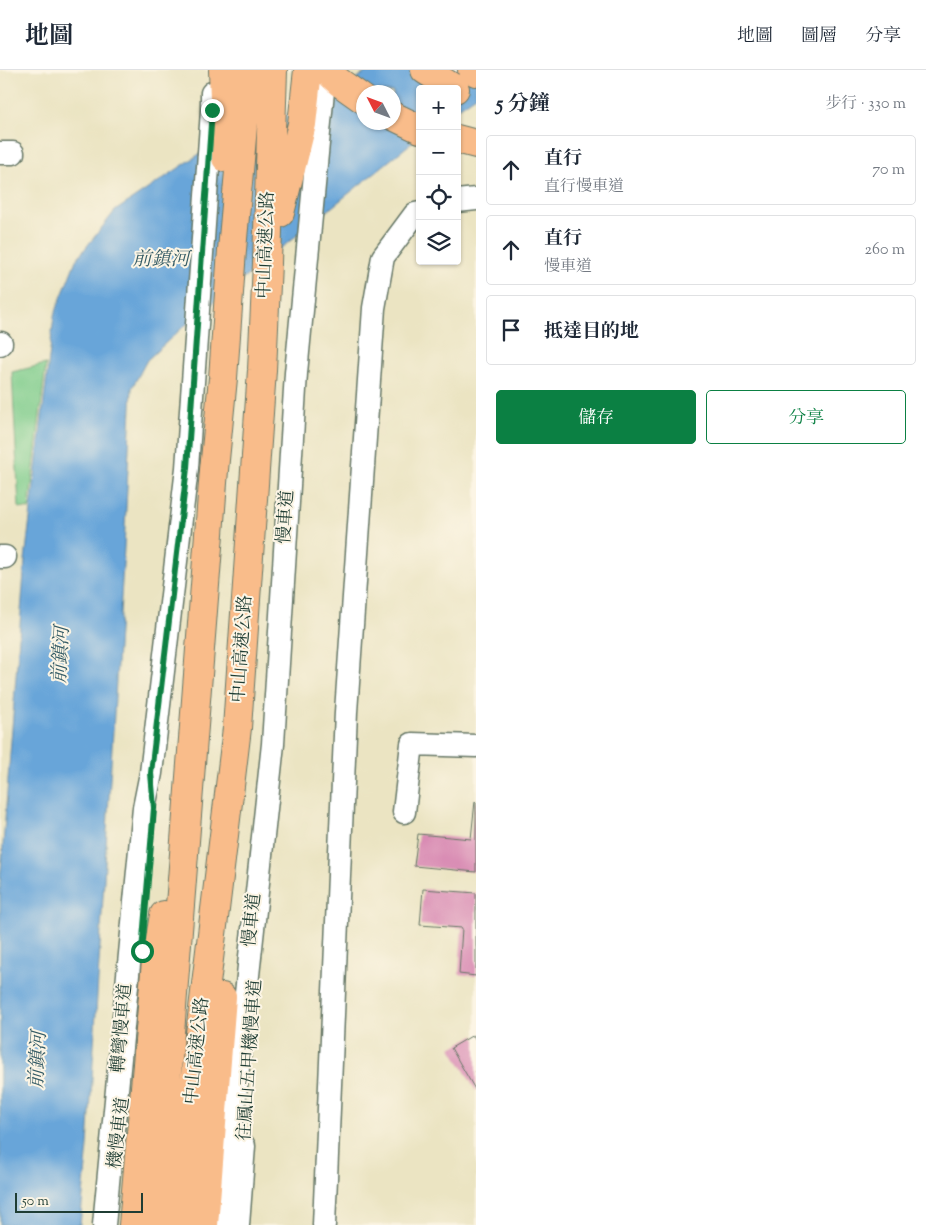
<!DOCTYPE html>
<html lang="zh-TW">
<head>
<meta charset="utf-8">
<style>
	body { margin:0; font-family:"Sorts Mill Goudy","Noto Serif TC",serif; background:#f6f6f7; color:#1f2937 }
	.controls { position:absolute; right:15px; top:15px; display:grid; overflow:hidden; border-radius:5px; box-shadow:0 1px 4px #0004 }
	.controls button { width:45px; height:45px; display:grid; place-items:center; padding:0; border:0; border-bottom:1px solid #e0e1e3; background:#fff; color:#1f2937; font:25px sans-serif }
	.compass { position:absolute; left:356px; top:15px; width:45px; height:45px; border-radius:50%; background:#fff; box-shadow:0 1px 4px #0004; rotate:312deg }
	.scale { position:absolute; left:15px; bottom:12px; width:128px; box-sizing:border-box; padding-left:5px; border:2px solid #1f3d34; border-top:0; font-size:14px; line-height:18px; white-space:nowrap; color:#1f3d34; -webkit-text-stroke:4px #fcf5e5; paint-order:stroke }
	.stop { position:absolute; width:15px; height:15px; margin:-11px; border:4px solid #0b8043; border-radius:50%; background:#fff }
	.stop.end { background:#0b8043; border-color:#fff; box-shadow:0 1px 5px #0008 }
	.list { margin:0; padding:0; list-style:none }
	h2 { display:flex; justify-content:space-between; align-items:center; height:65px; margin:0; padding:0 20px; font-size:21px }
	h2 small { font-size:16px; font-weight:400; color:#747a83 }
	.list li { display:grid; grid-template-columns:32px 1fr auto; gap:15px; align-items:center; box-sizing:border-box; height:70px; margin:0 10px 10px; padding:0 10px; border:1px solid #e0e1e3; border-radius:5px }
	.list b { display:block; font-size:19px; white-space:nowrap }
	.list p { margin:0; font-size:16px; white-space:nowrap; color:#747a83 }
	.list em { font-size:16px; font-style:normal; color:#747a83 }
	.actions { display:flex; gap:10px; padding:15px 20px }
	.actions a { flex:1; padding:11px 0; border:1px solid #0b8043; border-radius:5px; text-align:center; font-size:18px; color:#0b8043 }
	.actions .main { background:#0b8043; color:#fff }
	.icon { flex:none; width:28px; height:28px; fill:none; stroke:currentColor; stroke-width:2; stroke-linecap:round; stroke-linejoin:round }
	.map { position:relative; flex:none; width:476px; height:1155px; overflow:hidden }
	header { display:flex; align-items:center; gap:30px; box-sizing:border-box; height:70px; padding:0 25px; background:#fff; border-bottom:1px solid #e0e1e3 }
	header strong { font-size:24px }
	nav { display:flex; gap:28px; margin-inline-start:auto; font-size:18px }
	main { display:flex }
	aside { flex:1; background:#fff }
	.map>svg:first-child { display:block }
	.green { fill:#7ecc8b; stroke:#4e8460 }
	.water { fill:#67a5d9; stroke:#437186; fill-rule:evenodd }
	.building { fill:#d98cb4 }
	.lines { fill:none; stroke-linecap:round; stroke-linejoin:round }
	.minor-casing { stroke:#676; stroke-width:25 }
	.highway-casing { stroke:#676; stroke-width:30 }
	.minor { stroke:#fff; stroke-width:22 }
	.highway { stroke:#f9bc8a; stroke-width:28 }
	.route { stroke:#0b8043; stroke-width:6 }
	.labels { text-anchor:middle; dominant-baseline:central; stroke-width:4; stroke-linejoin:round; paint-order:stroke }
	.street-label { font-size:18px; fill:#1f3d34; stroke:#fcf5e5 }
	.water-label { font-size:19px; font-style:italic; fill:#355c66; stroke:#fcf5e5 }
</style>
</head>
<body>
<header>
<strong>地圖</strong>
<nav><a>地圖</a><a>圖層</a><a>分享</a></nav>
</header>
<main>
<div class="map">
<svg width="476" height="1155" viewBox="0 0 476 1155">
	<rect width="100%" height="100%" fill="#fcf5e5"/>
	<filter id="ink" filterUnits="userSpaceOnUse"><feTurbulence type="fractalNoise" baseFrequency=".02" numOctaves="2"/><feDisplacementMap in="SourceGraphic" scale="10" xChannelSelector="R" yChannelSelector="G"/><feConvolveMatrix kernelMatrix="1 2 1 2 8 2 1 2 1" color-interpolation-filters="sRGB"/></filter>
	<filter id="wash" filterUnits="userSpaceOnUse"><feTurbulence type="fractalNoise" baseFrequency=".0096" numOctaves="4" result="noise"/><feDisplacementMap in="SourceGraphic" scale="20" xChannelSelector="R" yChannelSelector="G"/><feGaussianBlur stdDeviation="1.12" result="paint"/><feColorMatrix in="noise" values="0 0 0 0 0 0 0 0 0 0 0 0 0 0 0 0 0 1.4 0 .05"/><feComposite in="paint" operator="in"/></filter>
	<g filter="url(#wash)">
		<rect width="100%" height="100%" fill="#ebe4c2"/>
		<!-- green -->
		<path class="green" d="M46 294 29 439 19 438 12 302Z"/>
		<!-- water -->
		<path class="water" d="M369 0H476V26L457 39V19H420V66L181 259 147 290 132 318 124 478 88 1076 80 1155H0V813L25 490 54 246 76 190 115 141 198 85 345 17ZM363 22H393V52H363Z"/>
		<g id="blocks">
			<!-- building -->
			<path class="building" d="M475 731 476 732V802L414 796 418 764 471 769Z
				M423 819 476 823V906L459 904 462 858 420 855Z
				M473 965 476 970V1021L451 978Z"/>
		</g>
	</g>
	<g filter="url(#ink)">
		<use href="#blocks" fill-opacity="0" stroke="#676" stroke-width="1"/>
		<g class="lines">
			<defs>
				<path id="minor" d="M0 83H13
					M457 131 476 129
					M0 274 1 273
					M0 487H5
					M404 742 412 674 476 676
					M104 1155 144 738 151 703 187 398 212 40V23
					M221 1155 273 674 296 303 325 0
					M238 1155 244 1076
					M324 1155 346 642 374 238 383 187 415 144 420 143"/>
				<path id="highway" d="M223 0 226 88
					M326 0 339 12 363 29
					M425 0 455 19
					M472 0 476 2
					M393 46 420 59
					M457 69 476 74
					M280 143 302 54 308 0
					M133 1155 156 891 164 845
					M155 1155 214 400 223 308 232 180 248 0
					M182 1155 194 1013 237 658 262 300 267 193 273 0
					M204 1155 222 927"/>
			</defs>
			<!-- minor casing -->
			<use href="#minor" class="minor-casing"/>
			<!-- highway casing -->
			<use href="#highway" class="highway-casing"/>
			<!-- minor -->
			<use href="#minor" class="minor"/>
			<!-- highway -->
			<use href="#highway" class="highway"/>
		</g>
	</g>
	<g class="lines" filter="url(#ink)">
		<!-- route -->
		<path class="route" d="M142 881 154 738 151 703 187 398 212 40"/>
	</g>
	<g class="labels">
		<!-- street labels -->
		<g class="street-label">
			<text transform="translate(267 175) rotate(-88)">中山高速公路</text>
			<text transform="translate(287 447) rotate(-86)">慢車道</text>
			<text transform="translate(243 579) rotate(-86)">中山高速公路</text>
			<text transform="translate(253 850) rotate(-84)">慢車道</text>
			<text transform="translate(123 958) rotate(-85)">轉彎慢車道</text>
			<text transform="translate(198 981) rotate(-84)">中山高速公路</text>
			<text transform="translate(251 990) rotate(-86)">往鳳山五甲機慢車道</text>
			<text transform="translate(120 1063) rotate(-83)">機慢車道</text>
		</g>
		<!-- water labels -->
		<g class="water-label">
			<text x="161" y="190">前鎮河</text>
			<text transform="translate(62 585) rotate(-87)">前鎮河</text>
			<text transform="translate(39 990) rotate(-87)">前鎮河</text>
		</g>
	</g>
</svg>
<div class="controls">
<button>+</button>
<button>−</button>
<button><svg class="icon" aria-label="locate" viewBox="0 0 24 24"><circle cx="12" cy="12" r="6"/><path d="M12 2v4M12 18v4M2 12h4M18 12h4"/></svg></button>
<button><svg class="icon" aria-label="layers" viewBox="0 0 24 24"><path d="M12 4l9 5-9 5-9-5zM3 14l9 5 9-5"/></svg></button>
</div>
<svg class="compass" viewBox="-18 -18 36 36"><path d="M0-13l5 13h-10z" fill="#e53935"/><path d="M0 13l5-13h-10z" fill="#747a83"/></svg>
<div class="scale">50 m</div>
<div class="stop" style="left:142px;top:881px"></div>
<div class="stop end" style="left:212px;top:40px"></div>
</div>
<aside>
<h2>5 分鐘<small>步行 · 330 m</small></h2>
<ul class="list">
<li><svg class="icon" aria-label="ahead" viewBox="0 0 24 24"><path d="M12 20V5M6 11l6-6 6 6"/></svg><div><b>直行</b><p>直行慢車道</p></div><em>70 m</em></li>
<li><svg class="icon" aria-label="ahead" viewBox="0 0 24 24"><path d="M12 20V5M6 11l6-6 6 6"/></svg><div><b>直行</b><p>慢車道</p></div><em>260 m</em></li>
<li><svg class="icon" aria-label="arrive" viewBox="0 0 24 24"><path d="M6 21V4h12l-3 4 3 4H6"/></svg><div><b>抵達目的地</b></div></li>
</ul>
<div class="actions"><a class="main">儲存</a><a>分享</a></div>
</aside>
</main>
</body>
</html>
